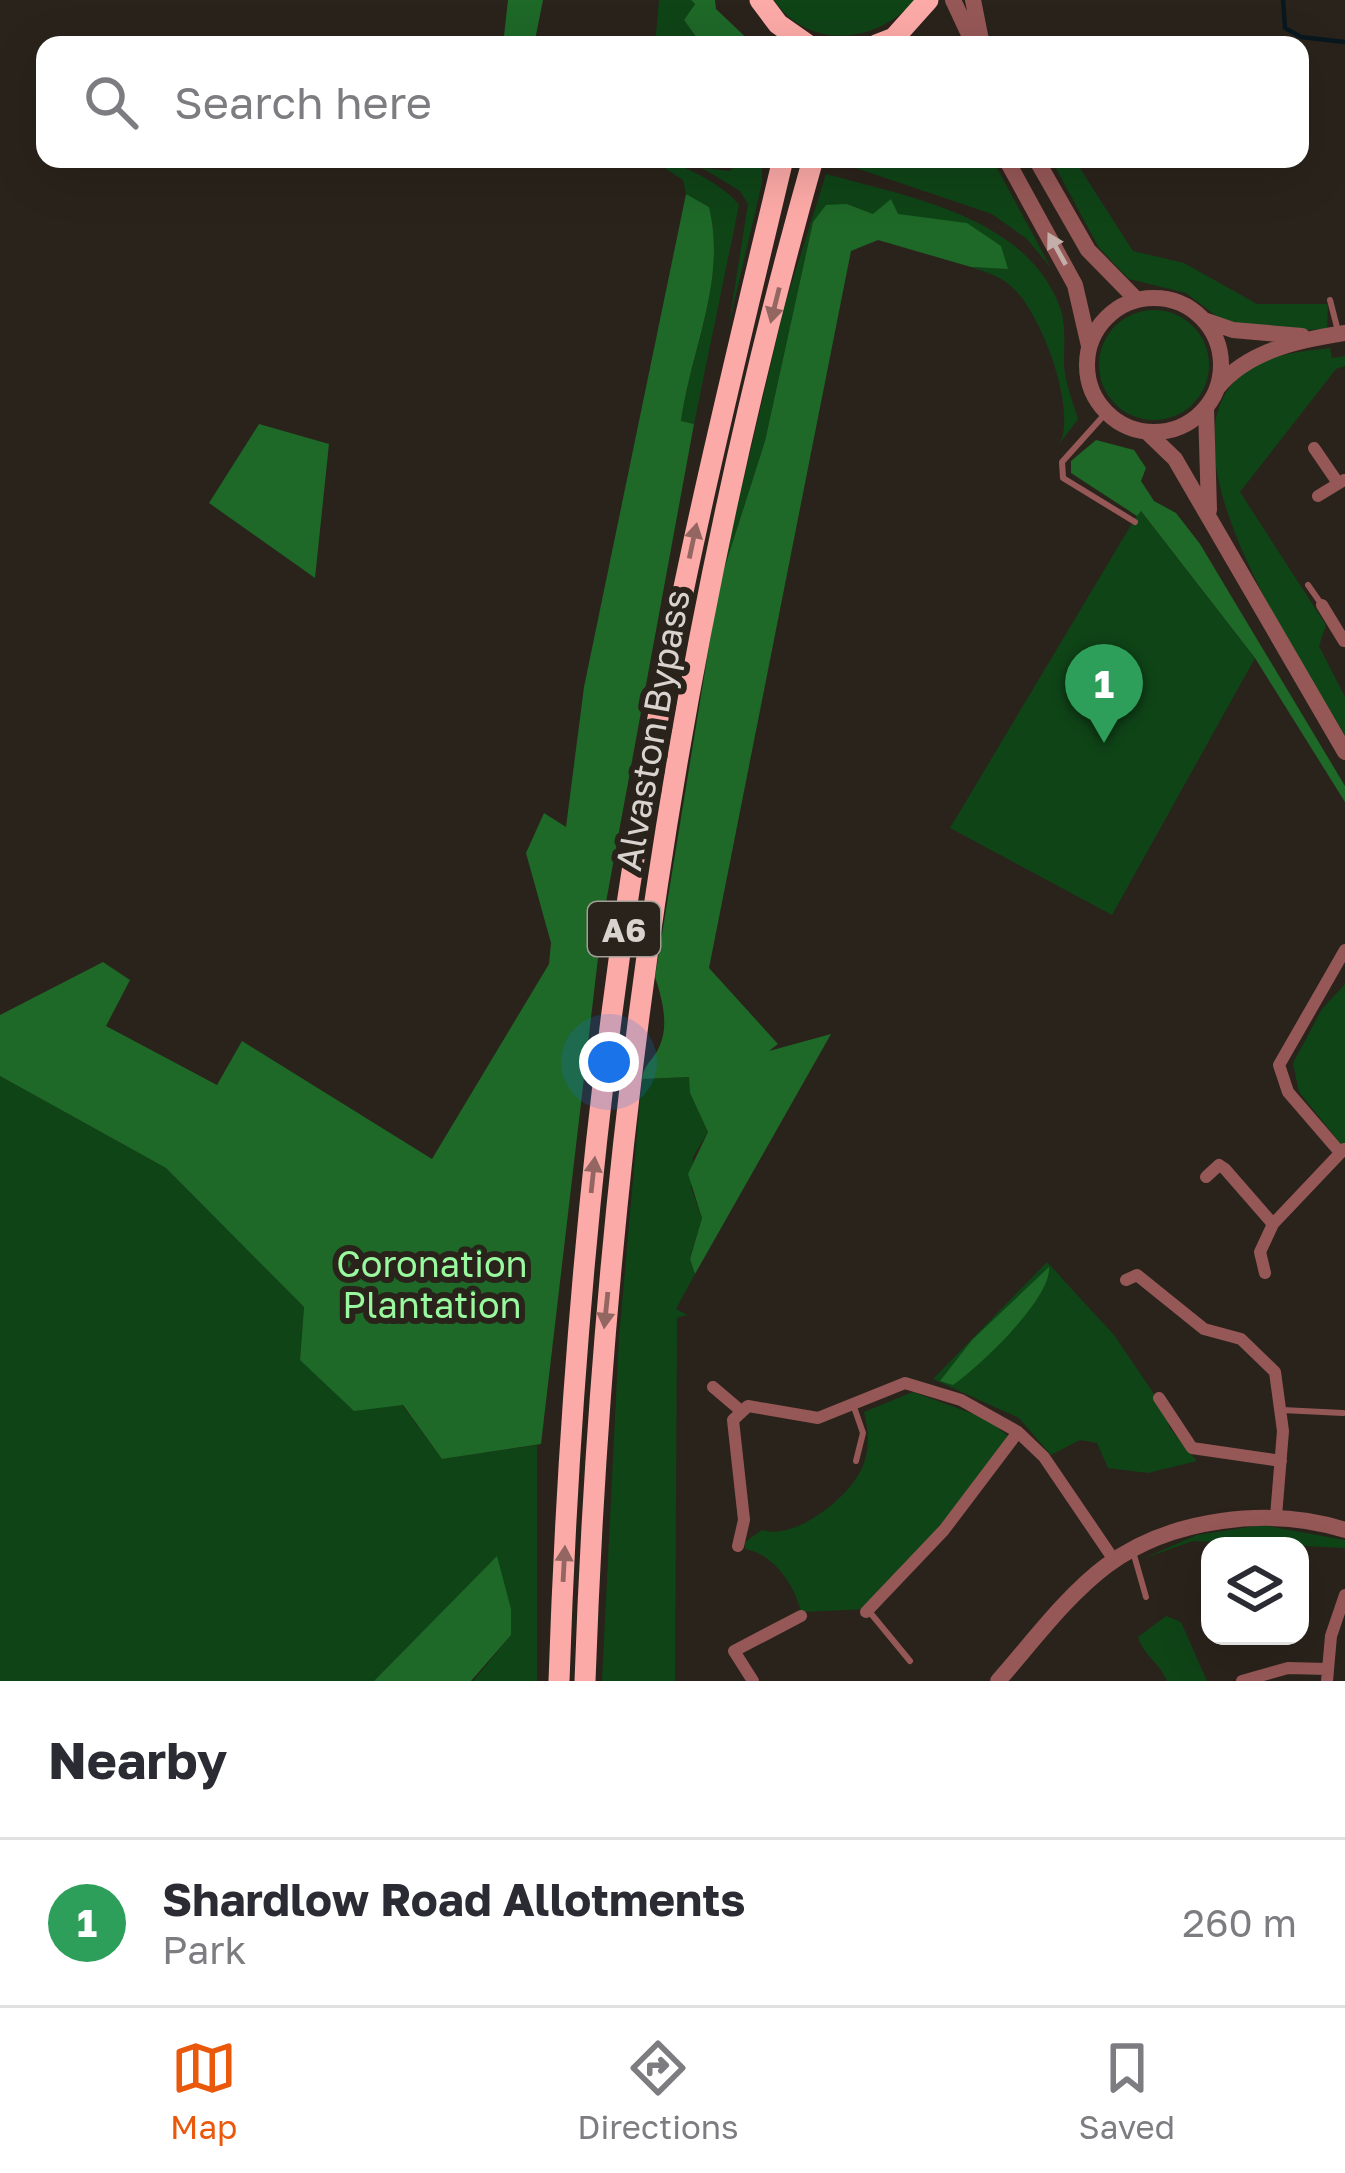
<!DOCTYPE html>
<html lang="en">
<head>
<meta charset="utf-8">
<style>
	body { margin:0; font-family:"Golos Text",sans-serif; background:#f7f7f7; color:#2b2b33 }
	.controls { position:absolute; right:36px; bottom:36px; display:grid; overflow:hidden; border-radius:24px; box-shadow:0 12px 48px #0002 }
	.controls button { width:108px; height:108px; display:grid; place-items:center; padding:0; border:0; border-bottom:3px solid #e1e1e2; background:#fff; color:#2b2b33; font:60px sans-serif }
	.you { position:absolute; left:609px; top:1062px; width:42px; height:42px; margin:-30px; border:9px solid #fff; border-radius:50%; background:#1a73e8; box-shadow:0 0 0 18px #1a73e833 }
	.badge { display:grid; place-items:center; width:78px; height:78px; border-radius:50%; background:#ea580c; color:#fff; font-size:39px; font-weight:700 }
	.pin { position:absolute; translate:-50% -99px; filter:drop-shadow(0 3px 6px #0008) }
	.pin::after { content:''; position:absolute; top:63px; width:42px; height:36px; background:inherit; clip-path:polygon(0 0,100% 0,50% 100%) }
	.list { margin:0; padding:0; list-style:none }
	h2 { display:flex; justify-content:space-between; align-items:center; height:156px; margin:0; padding:0 48px; font-size:51px }
	h2 small { font-size:39px; font-weight:400; color:#7c7c81 }
	.list li { display:grid; grid-template-columns:78px 1fr auto; gap:36px; align-items:center; box-sizing:border-box; height:168px; padding:0 48px; border-top:3px solid #e1e1e2 }
	.list b { display:block; font-size:45px; white-space:nowrap }
	.list p { margin:0; font-size:39px; white-space:nowrap; color:#7c7c81 }
	.list em { font-size:39px; font-style:normal; color:#7c7c81 }
	.icon { flex:none; width:66px; height:66px; fill:none; stroke:currentColor; stroke-width:2; stroke-linecap:round; stroke-linejoin:round }
	.map { position:relative; flex:none; width:1345px; height:1681px; overflow:hidden }
	.search { position:absolute; background:#fff; box-shadow:0 12px 48px #0002; left:36px; right:36px; top:36px; height:132px; display:flex; align-items:center; gap:30px; box-sizing:border-box; padding:0 42px; border-radius:24px; color:#7c7c81; font-size:45px }
	.sheet { height:324px; background:#fff }
	nav { display:flex; justify-content:space-around; align-items:center; box-sizing:border-box; height:168px; border-top:3px solid #e1e1e2; background:#fff; font-size:33px; color:#7c7c81 }
	nav a { display:grid; justify-items:center; gap:6px }
	nav .on { color:#ea580c }
	.map>svg:first-child { display:block }
	.green { fill:#0f4417 }
	.forest { fill:#1e6828 }
	.lines { fill:none; stroke-linecap:round; stroke-linejoin:round }
	.stream { stroke:#09181e; stroke-width:4.5 }
	.service { stroke:#965857; stroke-width:6 }
	.minor { stroke:#965857; stroke-width:12 }
	.tertiary { stroke:#965857; stroke-width:16 }
	.trunk { stroke:#fcaaa7; stroke-width:21 }
	.oneway { fill:#c4aeaa }
	.oneway2 { fill:#936661 }
	.labels { text-anchor:middle; dominant-baseline:central; stroke-width:12; stroke-linejoin:round; paint-order:stroke }
	.shield { fill:#2a231b; stroke:#a49e98; stroke-width:3 }
	.shield-label { font-size:33px; font-weight:bold; fill:#d8d3ce }
	.street-label { font-size:36px; fill:#d8d3ce; stroke:#2a231b }
	.park-label { font-size:36px; fill:#99f99e; stroke:#2a231b }
</style>
</head>
<body>
<div class="map">
<svg width="1345" height="1681" viewBox="0 0 1345 1681">
	<rect width="100%" height="100%" fill="#2a231b"/>
	<!-- green -->
	<path class="green" d="M659 0H691L695 4 684 20 702 45H655Z
		M774 0H915C877 44 809 51 774 0Z
		M651 159C675 159 725 185 739 205L694 424 681 421C691 350 727 280 709 207L686 194 683 180Z
		M741 159H762V183L729 324 748 204 740 191 702 168 730 171Z
		M829 159H992L1051 268 1027 239 992 214Z
		M1051 159H1074L1133 251 1184 263 1257 304H1328L1327 329 1285 331 1223 321 1186 293 1129 279 1099 248Z
		M826 174C905 196 1020 215 1057 300 1067 321 1064 342 1064 365 1065 382 1073 402 1078 419L1046 462C1051 455 1059 446 1062 438 1073 400 1041 314 1013 288 1003 277 985 272 971 267L1007 269 967 223 873 214 847 204 813 222 765 441 719 585 784 308Z
		M1099 365a55 55 0 1 1 110 0a55 55 0 1 1-110 0Z
		M1330 348 1332 358 1345 356V366L1336 369 1240 492 1326 625 1319 646 1345 697V735C1302 661 1161 458 1235 381 1259 355 1296 352 1330 348Z
		M1140 510 1255 658 1112 915 950 828Z
		M1345 984V1143L1341 1144 1299 1092 1293 1063 1322 1009Z
		M0 1076 166 1168 304 1307 300 1360 402 1405 442 1459 537 1445V1681H473L511 1635 497 1557 374 1681H0Z
		M690 1077V1093L708 1132 693 1157 691 1188 702 1218 690 1258 695 1274 676 1309 703 1323 687 1315 677 1318 675 1681H602L619 1337 642 1079Z
		M1047 1262 1114 1335 1167 1413 1169 1427 1197 1461 1148 1473 1108 1468 1097 1443 1080 1440 1051 1455 1019 1418 933 1379Z
		M913 1392 987 1419 1008 1436 943 1528 867 1609 801 1612C795 1586 774 1554 745 1549V1542L762 1530C794 1541 849 1498 862 1468 870 1450 869 1431 864 1412Z
		M1262 1525 1345 1540V1548L1193 1541 1142 1559 1197 1535Z
		M1166 1616 1181 1622 1207 1681H1167C1159 1662 1144 1656 1138 1637Z"/>
	<!-- forest -->
	<path class="forest" d="M508 0H543L534 45H503Z
		M691 0H715L716 9 754 45H702L684 20 695 4Z
		M686 194 709 207C727 280 691 349 681 421L694 424 602 924 541 1444 442 1459 403 1405 354 1411 300 1360 304 1307 166 1168 0 1076V1015L103 962 130 980 106 1026 217 1085 242 1041 432 1159 549 964 551 943 526 853 544 813 566 827 584 687Z
		M891 199 898 214 967 223 1001 246 1008 269 971 267 878 240 851 251 709 968 778 1044 769 1051 831 1034 695 1274 690 1259 702 1218 688 1174 708 1132 690 1093 689 1077 642 1079C644 1063 655 1059 660 1045 669 1024 662 998 655 977L719 585 765 441 813 222 826 205 847 204 873 214Z
		M259 424 329 444 315 578 209 503Z
		M1096 440 1134 450 1146 468 1141 481 1154 501 1176 513 1200 544 1345 786V802L1255 658 1141 511 1137 516 1071 473V461Z
		M1049 1267C1052 1298 979 1367 953 1385L940 1381 972 1340Z
		M497 1556 511 1609V1635L471 1681H374Z"/>
	<g class="lines">
		<!-- stream -->
		<path class="stream" d="M1283 0 1285 28 1301 37 1345 42"/>
		<!-- service -->
		<path class="service" d="M1330 300 1338 331
			M1106 413 1062 462 1063 478 1135 522
			M1308 585 1322 605
			M854 1407 863 1433 856 1461
			M1282 1410 1343 1413
			M1134 1555 1146 1597
			M868 1610 910 1661"/>
		<!-- minor -->
		<path class="minor" d="M1314 448 1338 483
			M1318 496 1344 480
			M1322 605 1344 641
			M1338 1150 1288 1092 1279 1065 1345 950
			M1206 1177 1219 1165 1225 1169 1273 1224 1344 1149
			M1265 1273 1260 1252 1273 1224
			M1126 1280 1137 1275 1204 1329 1241 1339 1275 1372 1283 1431 1276 1516
			M713 1387 740 1410
			M1159 1398 1192 1448 1281 1461
			M738 1546 744 1520 733 1420 748 1406 818 1418 905 1383 961 1400 1018 1432 1044 1457 1114 1560
			M866 1612 944 1530 1018 1432
			M753 1681 734 1651 801 1616
			M1242 1681 1288 1668 1328 1669
			M1327 1681 1331 1636 1345 1595"/>
		<!-- tertiary -->
		<path class="tertiary" d="M953 0 974 45
			M973 0 982 45
			M1006 159 1075 285 1089 346
			M1036 159 1088 250 1136 299
			M1087 365a67 67 0 1 1 134 0a67 67 0 1 1-134 0Z
			M1204 320 1233 330 1302 336
			M1218 387C1249 350 1300 340 1345 333
			M1206 408 1209 510
			M1147 432 1175 459 1345 752
			M998 1681C1031 1644 1065 1597 1106 1566 1170 1518 1270 1506 1345 1530"/>
		<!-- trunk -->
		<path class="trunk" d="M760 0 778 24 808 45
			M876 45 894 38 928 0
			M559 1681C569 1379 596 1077 647 779 683 570 734 365 783 159
			M585 1681C603 1168 673 654 813 159"/>
	</g>
	<!-- one-way arrows -->
	<defs><path id="oneway-solid" d="M-6-.8H1V-3.2L6.5 0L1 3.2V.8H-6Z" transform="scale(3)"/></defs>
	<use class="oneway" href="#oneway-solid" transform="translate(1057 249) rotate(-119)"/>
	<g class="oneway2">
		<use href="#oneway-solid" transform="translate(775 305) rotate(104)"/>
		<use href="#oneway-solid" transform="translate(693 541) rotate(-78)"/>
		<use href="#oneway-solid" transform="translate(593 1175) rotate(-84)"/>
		<use href="#oneway-solid" transform="translate(606 1310) rotate(96)"/>
		<use href="#oneway-solid" transform="translate(564 1564) rotate(-87)"/>
	</g>
	<g class="labels">
		<!-- shield labels -->
		<rect class="shield" x="588" y="902" width="72" height="54" rx="9"/>
		<g class="shield-label">
			<text x="624" y="929">A6</text>
		</g>
		<!-- street labels -->
		<g class="street-label">
			<text transform="translate(652 730) rotate(-80)">Alvaston Bypass</text>
		</g>
		<!-- park labels -->
		<g class="park-label">
			<text x="432" y="1263">Coronation<tspan x="432" dy="41">Plantation</tspan></text>
		</g>
	</g>
</svg>
<div class="controls">
<button><svg class="icon" aria-label="layers" viewBox="0 0 24 24"><path d="M12 4l9 5-9 5-9-5zM3 14l9 5 9-5"/></svg></button>
</div>
<div class="you"></div>
<div class="pin badge" style="left:1104px;top:743px;background:#2e9e5b">1</div>
<div class="search"><svg class="icon" aria-label="search" viewBox="0 0 24 24"><circle cx="10" cy="10" r="6"/><path d="M15 15l6 6"/></svg>Search here</div>
</div>
<section class="sheet">
<h2>Nearby<small></small></h2>
<ul class="list">
<li><span class="badge" style="background:#2e9e5b">1</span><div><b>Shardlow Road Allotments</b><p>Park</p></div><em>260 m</em></li>
</ul>
</section>
<nav>
<a class="on"><svg class="icon" aria-label="map" viewBox="0 0 24 24"><path d="M3 6l6-2 6 2 6-2v14l-6 2-6-2-6 2zM9 4v14M15 6v14"/></svg>Map</a>
<a><svg class="icon" aria-label="directions" viewBox="0 0 24 24"><path d="M12 3l9 9-9 9-9-9zM9 14v-3h6M13 9l2 2-2 2"/></svg>Directions</a>
<a><svg class="icon" aria-label="saved" viewBox="0 0 24 24"><path d="M7 4h10v16l-5-4-5 4z"/></svg>Saved</a>
</nav>
</body>
</html>
